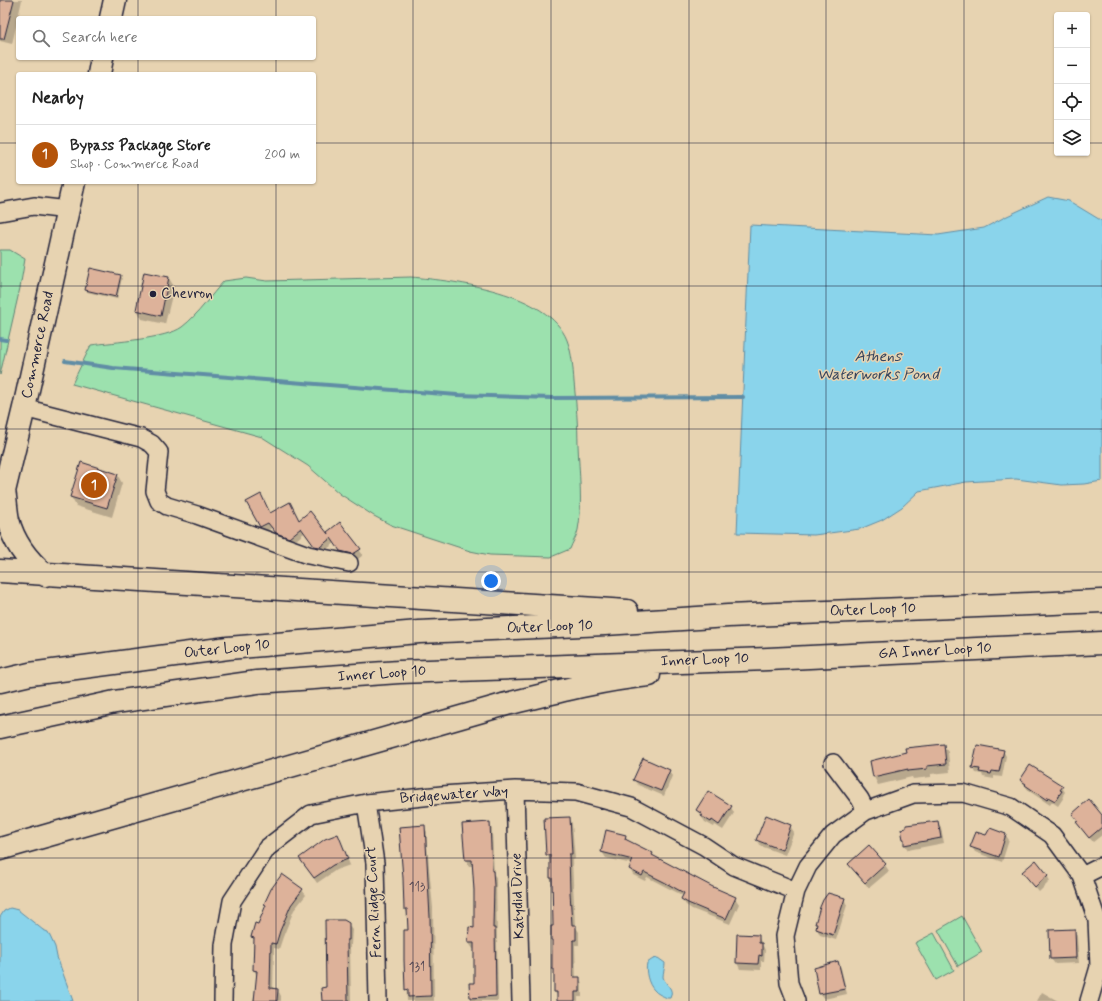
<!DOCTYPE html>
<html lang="en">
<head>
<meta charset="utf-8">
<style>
	body { margin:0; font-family:Mynerve,sans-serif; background:#f2f2f2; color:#222 }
	.controls { position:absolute; right:12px; top:12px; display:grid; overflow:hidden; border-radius:4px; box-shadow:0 1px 3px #0004 }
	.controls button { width:36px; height:36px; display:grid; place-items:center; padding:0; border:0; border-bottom:1px solid #e0e0e0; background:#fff; color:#222; font:20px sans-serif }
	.you { position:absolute; left:491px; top:581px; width:14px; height:14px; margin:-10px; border:3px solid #fff; border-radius:50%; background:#1a73e8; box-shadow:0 0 0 6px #1a73e833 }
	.badge { display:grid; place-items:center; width:26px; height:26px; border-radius:50%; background:#b45309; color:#fff; font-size:13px; font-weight:700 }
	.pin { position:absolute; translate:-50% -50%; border:2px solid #fff; box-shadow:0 1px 4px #0006 }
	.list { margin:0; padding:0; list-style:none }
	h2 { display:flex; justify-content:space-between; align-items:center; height:52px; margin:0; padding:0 16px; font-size:17px }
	h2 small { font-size:13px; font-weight:400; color:#767676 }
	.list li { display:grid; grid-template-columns:26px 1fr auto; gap:12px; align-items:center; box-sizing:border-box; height:60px; padding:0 16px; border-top:1px solid #e0e0e0 }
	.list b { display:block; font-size:15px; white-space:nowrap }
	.list p { margin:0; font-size:13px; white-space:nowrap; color:#767676 }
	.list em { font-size:13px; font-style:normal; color:#767676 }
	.icon { flex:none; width:22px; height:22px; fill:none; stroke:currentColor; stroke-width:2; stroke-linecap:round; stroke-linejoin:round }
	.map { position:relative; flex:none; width:1102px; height:1001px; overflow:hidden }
	.search { position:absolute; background:#fff; box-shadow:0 1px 3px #0004; left:16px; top:16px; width:300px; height:44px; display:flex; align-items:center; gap:10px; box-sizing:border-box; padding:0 14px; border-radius:4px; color:#767676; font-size:15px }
	.panel { position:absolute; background:#fff; box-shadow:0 1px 3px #0004; left:16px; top:72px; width:300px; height:112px; border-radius:4px }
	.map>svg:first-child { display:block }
	.green { fill:#9ce1ae; stroke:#5f8274 }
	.water { fill:#8ad4eb; stroke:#608da5 }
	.shadow { fill:#0003 }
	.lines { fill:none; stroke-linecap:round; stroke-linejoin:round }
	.stream { stroke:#608da5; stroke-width:4 }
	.building { fill:#ddb29a; stroke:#22223b }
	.minor-casing { stroke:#22223b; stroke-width:20 }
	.highway-casing { stroke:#22223b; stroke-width:25 }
	.minor { stroke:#e7d3b1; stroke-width:17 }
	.highway { stroke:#e7d3b1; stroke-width:22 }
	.grid { fill:none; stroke:#22223b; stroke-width:1; stroke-opacity:0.55 }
	.poi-dot { fill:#22223b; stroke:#e7d3b1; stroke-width:1.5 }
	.labels { text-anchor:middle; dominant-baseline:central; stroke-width:3; stroke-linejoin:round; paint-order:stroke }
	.number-label { font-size:13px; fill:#514653 }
	.poi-label { font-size:15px; fill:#22223b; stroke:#e7d3b1; text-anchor:start }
	.street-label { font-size:15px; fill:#22223b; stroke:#e7d3b1 }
	.water-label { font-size:16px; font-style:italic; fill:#37465e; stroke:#e7d3b1 }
</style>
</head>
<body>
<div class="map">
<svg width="1102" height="1001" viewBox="0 0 1102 1001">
	<rect width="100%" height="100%" fill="#e7d3b1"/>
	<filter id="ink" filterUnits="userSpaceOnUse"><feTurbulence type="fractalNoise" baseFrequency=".025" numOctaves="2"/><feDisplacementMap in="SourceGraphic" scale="8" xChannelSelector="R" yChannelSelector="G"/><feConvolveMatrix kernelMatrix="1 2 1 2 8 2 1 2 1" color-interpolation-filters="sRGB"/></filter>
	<g filter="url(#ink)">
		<!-- green -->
		<path class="green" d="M0 250H10L25 259 20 288 0 375Z
			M411 277C456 281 548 292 567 340 572 353 573 368 574 382 576 403 578 424 578 445 579 471 583 505 578 530 577 536 572 543 570 549L551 557 490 555 470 551 391 525 374 516 340 494 308 466 262 437 72 384 91 345C113 342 166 339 182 327 199 314 210 296 224 281L246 278 267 281Z
			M962 916 982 952 958 966 938 930Z
			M934 933 954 970 936 980 915 943Z"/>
		<!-- water -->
		<path class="water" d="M1048 197 1069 201 1102 221V481L1084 484 1062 485 1016 479 966 482 919 491 902 507 882 520 860 529 814 535 737 533 750 225 938 235 984 228 1005 217Z
			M10 908 18 910 43 930 48 932 55 947 57 957 73 1001H0V917L4 911Z
			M658 958 665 963C665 968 663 972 663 977 665 985 675 988 670 998H667C663 996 657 994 654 990 648 984 645 971 647 963L653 959Z"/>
		<!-- shadow -->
		<path class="shadow" d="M0 0H22L12 44 0 41Z
			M145 273 169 278 174 287 165 324 142 319 137 310Z
			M121 276 122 278 117 299 87 292 86 289Z
			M117 474 122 483 112 517 76 506 71 497Z
			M248 502 270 514 299 521 330 538 340 524 363 555 357 560 345 557 335 543 323 552 318 551 304 533 293 543 280 538 272 528 264 532Z
			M943 745 948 752 950 772 931 774V777L913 779 912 777 878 785 874 777 871 761Z
			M1003 751 1006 756 1002 777 994 776V779L983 777 982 774 976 773 973 767Z
			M669 771 672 776 664 796 638 785 634 780Z
			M1021 780 1062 787 1065 792 1063 795 1064 797 1058 806 1052 802 1050 805 1029 791Z
			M731 807 734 813 723 830 715 825 714 827 705 822 697 810Z
			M1073 814 1102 816V835L1093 842 1081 828Z
			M569 818 572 823 575 859 572 860 575 926 579 932V945H575L576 978H579L582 983V997H578V1001H557V995L554 991V971L553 969V883L550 878V860L547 855Z
			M937 822 941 827 944 843 908 850 905 845 904 839Z
			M489 824 492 829 494 875 496 877 498 1001H471L470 984H475V949H473L469 943 470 928 475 929 473 866H469L466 860 464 825Z
			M424 826 427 832V846L433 908 434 1001H407L405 960 409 931 408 914 405 909Z
			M790 826 794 832 785 855 761 846 757 840Z
			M1005 834 1009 840 1002 862 975 852 972 847 986 837Z
			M338 836 350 865 336 870 317 883 303 863Z
			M625 836 628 842 652 853 654 857 712 888 735 898 739 904 730 924 692 909 686 905 682 899 684 896 668 888 647 877 645 881 633 875 630 869 632 864 606 858 602 852Z
			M869 847 885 865 889 871 869 888 853 870 850 865Z
			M1023 872 1047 875 1050 881 1039 892Z
			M302 890 306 895 294 910 283 937 279 949 274 948 273 990H278L281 996V1001H253L254 996 256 997 257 976 254 970 255 942 253 937 267 907 265 904Z
			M844 899 847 905 836 940 820 935 817 929 818 926 817 923Z
			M348 924 352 930 351 945H350L351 1001H323Z
			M1074 930 1077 936 1079 963 1055 964 1051 959Z
			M738 935 758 936 765 950 764 961H761V970L740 969 737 963Z
			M838 962 841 968 847 994 824 999 820 994Z
			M1042 992 1058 1001H1037Z"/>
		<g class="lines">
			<!-- stream -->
			<path class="stream" d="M0 339 6 340
				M65 361 113 368 457 395 552 398 743 397"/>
		</g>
		<!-- building -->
		<path class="building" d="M0 0H14L4 39H0Z
			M90 268 121 275 116 297 85 290Z
			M144 272 169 277 161 316 136 310Z
			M81 462 118 474 107 508 70 497Z
			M261 494 270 513 290 502 299 520 310 511 328 534 327 532 340 522 361 549 353 554 340 551 331 538 320 547 314 546 301 528 289 538 276 533 268 523 260 527 246 502Z
			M944 744 946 764 927 766V769L908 771V769L873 777 870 761 906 752 905 748Z
			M977 745 1004 750 999 772 992 771 991 774 979 772 980 769 972 768Z
			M643 758 670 770 661 791 633 780Z
			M1030 765 1063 786 1060 790 1062 791 1055 801 1048 797 1047 800 1025 785 1026 784 1020 780Z
			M708 791 732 806 719 825 712 820 711 822 701 816 702 814 696 810Z
			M1089 799 1102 815V827L1089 838 1076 822 1078 821 1072 814Z
			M766 815 791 825 782 850 756 840Z
			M570 817 572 854H569L570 892 572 925H576V940H573V977H580V992H575V1001H557V992H554V969H552V940H551V926H553L552 878H550V855H546L544 818Z
			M938 821 941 838 904 845V839H903L901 829 906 828V825Z
			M490 822 492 871H493L494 885 493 928H495L496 996 470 998 469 983H474V943H468L469 927 474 928V890L472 860H465L462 824Z
			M425 825 430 917 431 996 408 997V989L405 990 404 960V930H408L407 909H404L403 878 399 827Z
			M990 828 1006 834 999 857 970 847 976 832 986 835Z
			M606 830 626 835 625 839 653 853 652 855 713 887 736 897 726 919 688 903 681 899 684 893 664 882 644 872 642 876 629 869 633 860 601 852Z
			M338 834 348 859 333 865 314 878 299 858 325 839Z
			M869 845 886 864 865 883 848 864Z
			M1036 860 1048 875 1035 887 1022 872Z
			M282 874 303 889 291 905 280 931 276 944 271 943 270 988 278 989 277 1001H254L257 971 253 970 254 938 251 937 255 923 258 924 266 905 264 904 271 889Z
			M828 893 845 898 833 935 816 929 817 924H815L820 907 823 900Z
			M325 920H344L349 923V940H347L348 1001H322L321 988 326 987Z
			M1075 929 1076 958 1050 959 1049 930Z
			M737 934 759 935V943H762V956L759 955 758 964 736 963Z
			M838 961 845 989 819 994 814 968Z"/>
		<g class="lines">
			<defs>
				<path id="minor" d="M0 212 34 206 68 210
					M24 408 141 438 152 444 159 452 155 491 159 501 167 506 197 515 308 555 349 563
					M833 763 860 799 866 811
					M515 790 521 1001
					M366 803 375 863 378 1001
					M1082 876 1102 866
					M223 1001 224 945 232 901 267 848 311 814 366 803 442 795 515 790 576 792 631 807 704 846 734 866 796 891
					M796 1001 789 983 785 936 796 891 808 866 833 835 866 811 913 794 963 793 1011 807 1052 835 1082 876 1097 920 1099 967 1089 1001"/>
				<path id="highway" d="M111 18 115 0
					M99 74 102 58
					M4 491C6 501 6 511 8 520 14 543 27 560 45 575
					M0 508 24 408 74 182
					M0 571 627 611
					M0 681 30 674 228 648 419 632 605 624 728 616 1102 601
					M0 727 115 702 257 682 399 672 768 659 1102 643
					M0 849 503 705C551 693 599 680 649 675"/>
			</defs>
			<!-- minor casing -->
			<use href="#minor" class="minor-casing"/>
			<!-- highway casing -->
			<use href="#highway" class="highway-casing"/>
			<!-- minor -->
			<use href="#minor" class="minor"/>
			<!-- highway -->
			<use href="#highway" class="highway"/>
		</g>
	</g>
	<!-- grid -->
	<path class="grid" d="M138 0V18M276 0V18M413 0V1001M551 0V1001M689 0V1001M826 0V1001M964 0V1001M138 58V74M276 58V74M0 143H18M314 143H1057M1087 143H1102M138 182V1001M276 182V1001M0 286H1102M0 429H1102M0 572H1102M0 715H1102M0 858H1102"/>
	<!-- markers -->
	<circle class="poi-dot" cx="153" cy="294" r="4"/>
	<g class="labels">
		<!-- number labels -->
		<g class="number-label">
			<text x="417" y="887">113</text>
			<text x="417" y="967">131</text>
		</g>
		<!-- poi labels -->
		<g class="poi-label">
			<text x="161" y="294">Chevron</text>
		</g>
		<!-- street labels -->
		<g class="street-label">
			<text transform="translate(38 345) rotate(-78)">Commerce Road</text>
			<text transform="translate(873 610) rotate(-2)">Outer Loop 10</text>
			<text transform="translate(550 627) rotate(-2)">Outer Loop 10</text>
			<text transform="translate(227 649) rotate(-6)">Outer Loop 10</text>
			<text transform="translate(935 651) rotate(-3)">GA Inner Loop 10</text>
			<text transform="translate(705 660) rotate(-2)">Inner Loop 10</text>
			<text transform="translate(382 674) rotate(-4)">Inner Loop 10</text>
			<text transform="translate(454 795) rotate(-4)">Bridgewater Way</text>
			<text transform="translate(518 896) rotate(-92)">Katydid Drive</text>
			<text transform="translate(374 902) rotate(-93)">Fern Ridge Court</text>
		</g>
		<!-- water labels -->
		<g class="water-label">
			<text x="878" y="356">Athens<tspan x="878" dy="18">Waterworks Pond</tspan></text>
		</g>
	</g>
</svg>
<div class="controls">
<button>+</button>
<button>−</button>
<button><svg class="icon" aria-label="locate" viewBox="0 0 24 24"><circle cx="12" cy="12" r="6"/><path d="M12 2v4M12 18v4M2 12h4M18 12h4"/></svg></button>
<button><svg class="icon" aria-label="layers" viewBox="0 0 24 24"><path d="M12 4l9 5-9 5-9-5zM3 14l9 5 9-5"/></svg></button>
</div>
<div class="you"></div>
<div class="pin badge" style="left:94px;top:485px">1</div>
<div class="search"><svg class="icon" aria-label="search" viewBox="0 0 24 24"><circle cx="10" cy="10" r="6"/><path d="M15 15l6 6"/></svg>Search here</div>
<section class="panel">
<h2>Nearby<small></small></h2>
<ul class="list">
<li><span class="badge">1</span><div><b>Bypass Package Store</b><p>Shop · Commerce Road</p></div><em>200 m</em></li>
</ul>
</section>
</div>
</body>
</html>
